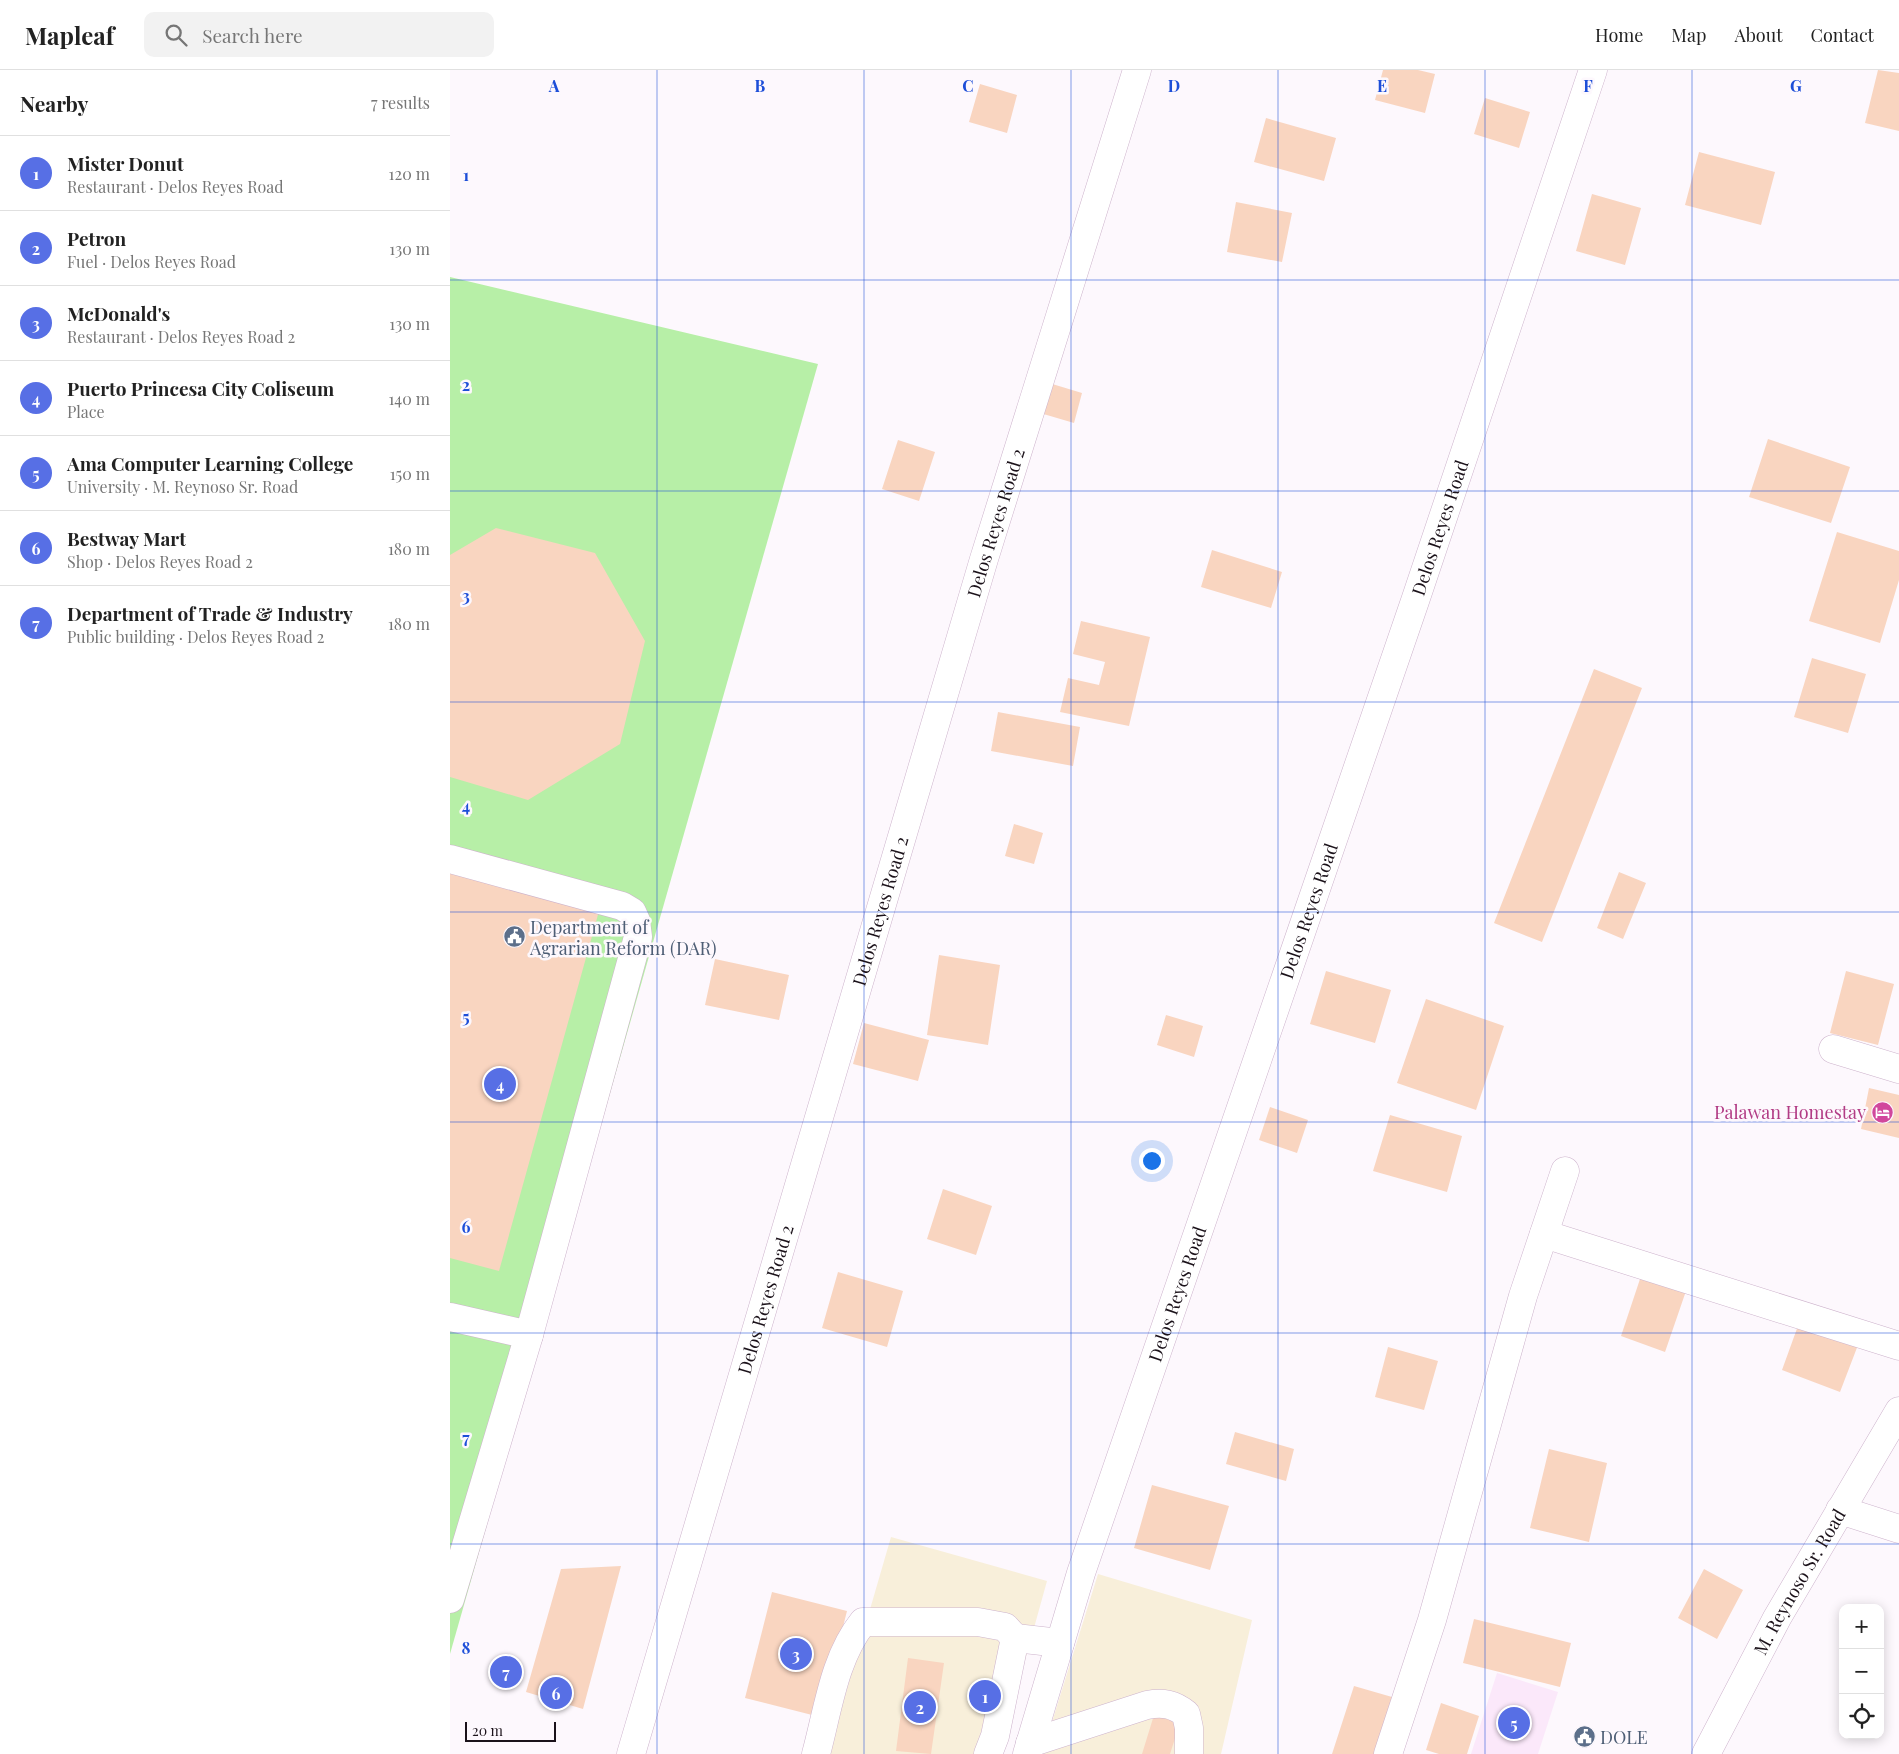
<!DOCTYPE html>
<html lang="en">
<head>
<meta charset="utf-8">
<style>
	body { margin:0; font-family:"Playfair Display",serif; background:#f2f2f2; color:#222 }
	.controls { position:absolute; right:15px; bottom:15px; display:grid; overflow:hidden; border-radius:10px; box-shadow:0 2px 12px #0003 }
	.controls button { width:45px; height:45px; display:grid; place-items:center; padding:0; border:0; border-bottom:1px solid #e0e0e0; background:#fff; color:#222; font:25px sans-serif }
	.scale { position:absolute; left:15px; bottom:12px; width:91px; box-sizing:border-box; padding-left:5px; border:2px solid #1b121a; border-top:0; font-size:14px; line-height:18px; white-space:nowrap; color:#1b121a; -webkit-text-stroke:4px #fdf8fd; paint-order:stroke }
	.you { position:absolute; left:701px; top:1090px; width:18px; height:18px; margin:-12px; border:4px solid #fff; border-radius:50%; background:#1a73e8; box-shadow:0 0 0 8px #1a73e833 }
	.badge { display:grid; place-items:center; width:32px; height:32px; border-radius:50%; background:#576fe5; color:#fff; font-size:16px; font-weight:700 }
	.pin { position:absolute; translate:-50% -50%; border:2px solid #fff; box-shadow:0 1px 5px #0006 }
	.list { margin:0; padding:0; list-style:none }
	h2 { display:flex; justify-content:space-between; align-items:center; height:65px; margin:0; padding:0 20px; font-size:21px }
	h2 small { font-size:16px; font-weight:400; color:#767676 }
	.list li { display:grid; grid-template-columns:32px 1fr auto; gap:15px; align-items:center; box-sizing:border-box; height:75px; padding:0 20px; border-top:1px solid #e0e0e0 }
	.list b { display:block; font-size:19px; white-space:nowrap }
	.list p { margin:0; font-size:16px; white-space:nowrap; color:#767676 }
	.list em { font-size:16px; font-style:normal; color:#767676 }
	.icon { flex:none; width:28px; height:28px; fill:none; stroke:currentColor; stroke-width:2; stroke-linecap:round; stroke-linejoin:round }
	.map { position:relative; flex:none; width:1449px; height:1684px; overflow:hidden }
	header { display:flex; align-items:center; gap:30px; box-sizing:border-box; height:70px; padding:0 25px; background:#fff; border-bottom:1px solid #e0e0e0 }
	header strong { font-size:24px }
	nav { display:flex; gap:28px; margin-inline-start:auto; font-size:18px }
	.search { width:350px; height:45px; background:#f2f2f2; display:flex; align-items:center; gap:12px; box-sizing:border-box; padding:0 18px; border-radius:10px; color:#767676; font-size:19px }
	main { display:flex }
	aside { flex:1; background:#fff }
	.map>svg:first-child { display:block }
	.commercial { fill:#f8efda }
	.built { fill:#fbe8fa }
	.green { fill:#b7efa7 }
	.building { fill:#f9d5c0 }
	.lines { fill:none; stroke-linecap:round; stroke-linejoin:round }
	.minor-casing { stroke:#cdb3cc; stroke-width:29 }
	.minor { stroke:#fff; stroke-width:28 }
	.grid { fill:none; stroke:#1d4ed8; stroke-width:1; stroke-opacity:0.55 }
	.labels { text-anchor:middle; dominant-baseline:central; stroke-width:5; stroke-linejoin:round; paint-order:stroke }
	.street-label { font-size:18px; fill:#1b121a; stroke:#fdf8fd }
	.service-label { font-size:18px; fill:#4e5e75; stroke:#fdf8fd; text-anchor:start }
	.hotel-label { font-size:18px; fill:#b23c85; stroke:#fdf8fd; text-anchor:end }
	.grid-label { font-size:16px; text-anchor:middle; font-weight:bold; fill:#1d4ed8; stroke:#fdf8fd; stroke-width:5; stroke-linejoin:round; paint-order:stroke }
</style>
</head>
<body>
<header>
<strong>Mapleaf</strong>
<div class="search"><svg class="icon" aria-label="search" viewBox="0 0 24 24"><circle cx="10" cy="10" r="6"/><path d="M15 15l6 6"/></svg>Search here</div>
<nav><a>Home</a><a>Map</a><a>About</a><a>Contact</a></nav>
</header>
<main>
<aside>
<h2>Nearby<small>7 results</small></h2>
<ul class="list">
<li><span class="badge">1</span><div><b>Mister Donut</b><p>Restaurant · Delos Reyes Road</p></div><em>120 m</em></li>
<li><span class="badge">2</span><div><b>Petron</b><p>Fuel · Delos Reyes Road</p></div><em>130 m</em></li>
<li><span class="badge">3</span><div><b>McDonald's</b><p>Restaurant · Delos Reyes Road 2</p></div><em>130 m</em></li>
<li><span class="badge">4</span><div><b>Puerto Princesa City Coliseum</b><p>Place</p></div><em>140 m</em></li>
<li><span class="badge">5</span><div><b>Ama Computer Learning College</b><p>University · M. Reynoso Sr. Road</p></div><em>150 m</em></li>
<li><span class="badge">6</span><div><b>Bestway Mart</b><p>Shop · Delos Reyes Road 2</p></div><em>180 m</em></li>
<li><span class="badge">7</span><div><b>Department of Trade &amp; Industry</b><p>Public building · Delos Reyes Road 2</p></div><em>180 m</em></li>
</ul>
</aside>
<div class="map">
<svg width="1449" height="1684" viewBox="0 0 1449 1684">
	<rect width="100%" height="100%" fill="#fdf8fd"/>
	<!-- commercial -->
	<path class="commercial" d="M441 1467 597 1511 549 1684H378Z
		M648 1504 802 1550 771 1684H592Z"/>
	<!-- built -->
	<path class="built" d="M1047 1603 1108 1622 1088 1684H1021Z"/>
	<!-- green -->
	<path class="green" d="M0 207 368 294 0 1584Z"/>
	<!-- building -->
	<path class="building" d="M933 0H968L985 4 975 43 925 30Z
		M1428 0 1449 3V61L1415 53Z
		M530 14 567 25 557 63 519 52Z
		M1035 28 1080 42 1069 78 1024 64Z
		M816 48 886 68 874 111 804 92Z
		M1249 82 1325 102 1311 155 1235 135Z
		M1142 124 1191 138 1175 195 1126 181Z
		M786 132 842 143 832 192 777 182Z
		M599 313 632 323 624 353 590 343Z
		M1318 369 1400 397 1381 453 1299 427Z
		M448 370 485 382 469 431 432 419Z
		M46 458 145 483 195 571 170 674 78 730 0 707V485Z
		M1387 462 1449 481V510L1430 573 1359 551Z
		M762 480 832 502 821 538 751 517Z
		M631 551 700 567 679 656 610 642 618 608 649 615 655 592 623 584Z
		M1362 588 1416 604 1398 663 1344 647Z
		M1144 599 1192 618 1092 872 1044 853Z
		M548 642 630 657 623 696 541 681Z
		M564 754 593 763 584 794 555 786Z
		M0 800 149 841 49 1201 0 1188Z
		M1169 802 1196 813 1173 869 1147 858Z
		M489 885 550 895 538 975 477 965Z
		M265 889 339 905 329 950 255 935Z
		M876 901 941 920 925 973 860 954Z
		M1396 901 1444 914 1428 975 1380 963Z
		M976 929 1054 956 1026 1040 947 1013Z
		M716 945 753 956 744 987 707 975Z
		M414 953 479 970 468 1011 403 994Z
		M1419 1018 1449 1025V1068L1411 1059Z
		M820 1037 858 1050 847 1083 809 1070Z
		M940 1045 1012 1066 997 1122 923 1101Z
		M493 1119 542 1136 526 1185 477 1169Z
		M388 1202 453 1221 437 1277 372 1258Z
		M1191 1206 1236 1221 1215 1282 1171 1266Z
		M1349 1253 1408 1275 1390 1322 1332 1300Z
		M938 1277 988 1291 974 1340 925 1327Z
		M785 1362 844 1379 836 1411 776 1394Z
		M1099 1379 1157 1393 1139 1472 1080 1458Z
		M702 1415 779 1436 760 1500 684 1478Z
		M171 1496 133 1639 76 1622 111 1499Z
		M1254 1499 1293 1520 1267 1569 1228 1548Z
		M322 1522 397 1541 370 1647 295 1628Z
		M1024 1549 1121 1573 1110 1617 1013 1593Z
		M458 1588 494 1593 481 1684 446 1681Z
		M904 1616 942 1627 924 1684H882Z
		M991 1633 1029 1646 1017 1684H989L976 1680Z
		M704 1645 730 1653 720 1684H692Z"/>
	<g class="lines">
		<defs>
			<g id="minor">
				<path d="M0 789 172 836 182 842 186 851 188 867 79 1265 0 1529"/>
				<path d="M1383 979 1449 999"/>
				<path d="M1094 1164 1449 1276"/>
				<path d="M0 1247 79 1265"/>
				<path d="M1390 1440 1449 1459"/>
				<path d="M565 1568 610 1573"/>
				<path d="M580 1673 697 1635C713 1632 724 1634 736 1644L739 1658V1684"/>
				<path id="s1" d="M181 1684 534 489 687 0"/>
				<path d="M366 1684C378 1640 384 1588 413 1552H528L555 1557 565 1568 545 1666 538 1684"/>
				<path id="s2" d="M577 1684 631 1503 965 531 1143 0"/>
				<path d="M938 1684 982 1550 1073 1226 1115 1101"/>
				<path id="s3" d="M1256 1684 1327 1548 1449 1341"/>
			</g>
		</defs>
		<!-- minor casing -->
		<use href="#minor" class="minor-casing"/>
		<!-- minor -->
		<use href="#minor" class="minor"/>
	</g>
	<!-- grid -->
	<path class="grid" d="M207 0V1684M414 0V1684M621 0V1684M828 0V1684M1035 0V1684M1242 0V1684M0 210H1449M0 421H1449M0 632H1449M0 842H1449M0 1052H1449M0 1263H1449M0 1474H1449"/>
	<!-- icons -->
	<defs>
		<symbol id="civic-disc" viewBox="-11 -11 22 22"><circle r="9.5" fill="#5c6f8a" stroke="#fdf8fd"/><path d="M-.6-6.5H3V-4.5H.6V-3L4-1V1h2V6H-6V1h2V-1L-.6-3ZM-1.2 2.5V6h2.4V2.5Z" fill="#fff"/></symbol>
		<symbol id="hotel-disc" viewBox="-11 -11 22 22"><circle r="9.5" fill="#d1479c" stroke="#fdf8fd"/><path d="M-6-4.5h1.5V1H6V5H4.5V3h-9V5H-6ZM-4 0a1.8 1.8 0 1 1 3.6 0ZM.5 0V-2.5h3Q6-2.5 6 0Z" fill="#fff"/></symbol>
	</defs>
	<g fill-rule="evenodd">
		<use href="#civic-disc" x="52" y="854" width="25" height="25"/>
		<use href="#hotel-disc" x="1420" y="1030" width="25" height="25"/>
		<use href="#civic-disc" x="1122" y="1654" width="25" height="25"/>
	</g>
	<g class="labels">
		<!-- street labels -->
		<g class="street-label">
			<text stroke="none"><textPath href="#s1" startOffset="1284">Delos Reyes Road 2</textPath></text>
			<text stroke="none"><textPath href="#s2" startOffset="1294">Delos Reyes Road</textPath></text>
			<text stroke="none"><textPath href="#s1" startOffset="879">Delos Reyes Road 2</textPath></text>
			<text stroke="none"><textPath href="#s2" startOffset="889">Delos Reyes Road</textPath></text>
			<text stroke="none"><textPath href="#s2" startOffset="484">Delos Reyes Road</textPath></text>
			<text stroke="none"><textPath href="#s1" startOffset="474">Delos Reyes Road 2</textPath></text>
			<text stroke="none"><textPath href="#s3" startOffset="196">M. Reynoso Sr. Road</textPath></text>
		</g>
		<!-- service labels -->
		<g class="service-label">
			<text x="80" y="857">Department of<tspan x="80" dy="21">Agrarian Reform (DAR)</tspan></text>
			<text x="1150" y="1667">DOLE</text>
		</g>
		<!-- hotel labels -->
		<g class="hotel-label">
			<text x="1416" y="1042">Palawan Homestay</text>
		</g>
	</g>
	<g class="grid-label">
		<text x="104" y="22">A</text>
		<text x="310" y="22">B</text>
		<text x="518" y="22">C</text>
		<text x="724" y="22">D</text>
		<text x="932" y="22">E</text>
		<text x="1138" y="22">F</text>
		<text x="1346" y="22">G</text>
		<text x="16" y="111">1</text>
		<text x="16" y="321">2</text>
		<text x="16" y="532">3</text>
		<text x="16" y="742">4</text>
		<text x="16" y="953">5</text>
		<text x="16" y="1163">6</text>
		<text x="16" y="1374">7</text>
		<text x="16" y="1584">8</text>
	</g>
</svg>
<div class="controls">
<button>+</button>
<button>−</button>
<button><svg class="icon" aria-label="locate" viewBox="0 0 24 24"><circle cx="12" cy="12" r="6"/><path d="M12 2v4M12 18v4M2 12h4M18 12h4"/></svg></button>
</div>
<div class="scale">20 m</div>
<div class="you"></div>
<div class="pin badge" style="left:535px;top:1626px">1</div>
<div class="pin badge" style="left:470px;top:1637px">2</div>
<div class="pin badge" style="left:346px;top:1584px">3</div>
<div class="pin badge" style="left:50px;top:1014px">4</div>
<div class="pin badge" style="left:1064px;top:1653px">5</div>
<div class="pin badge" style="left:106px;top:1623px">6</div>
<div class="pin badge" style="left:56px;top:1602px">7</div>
</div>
</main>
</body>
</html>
